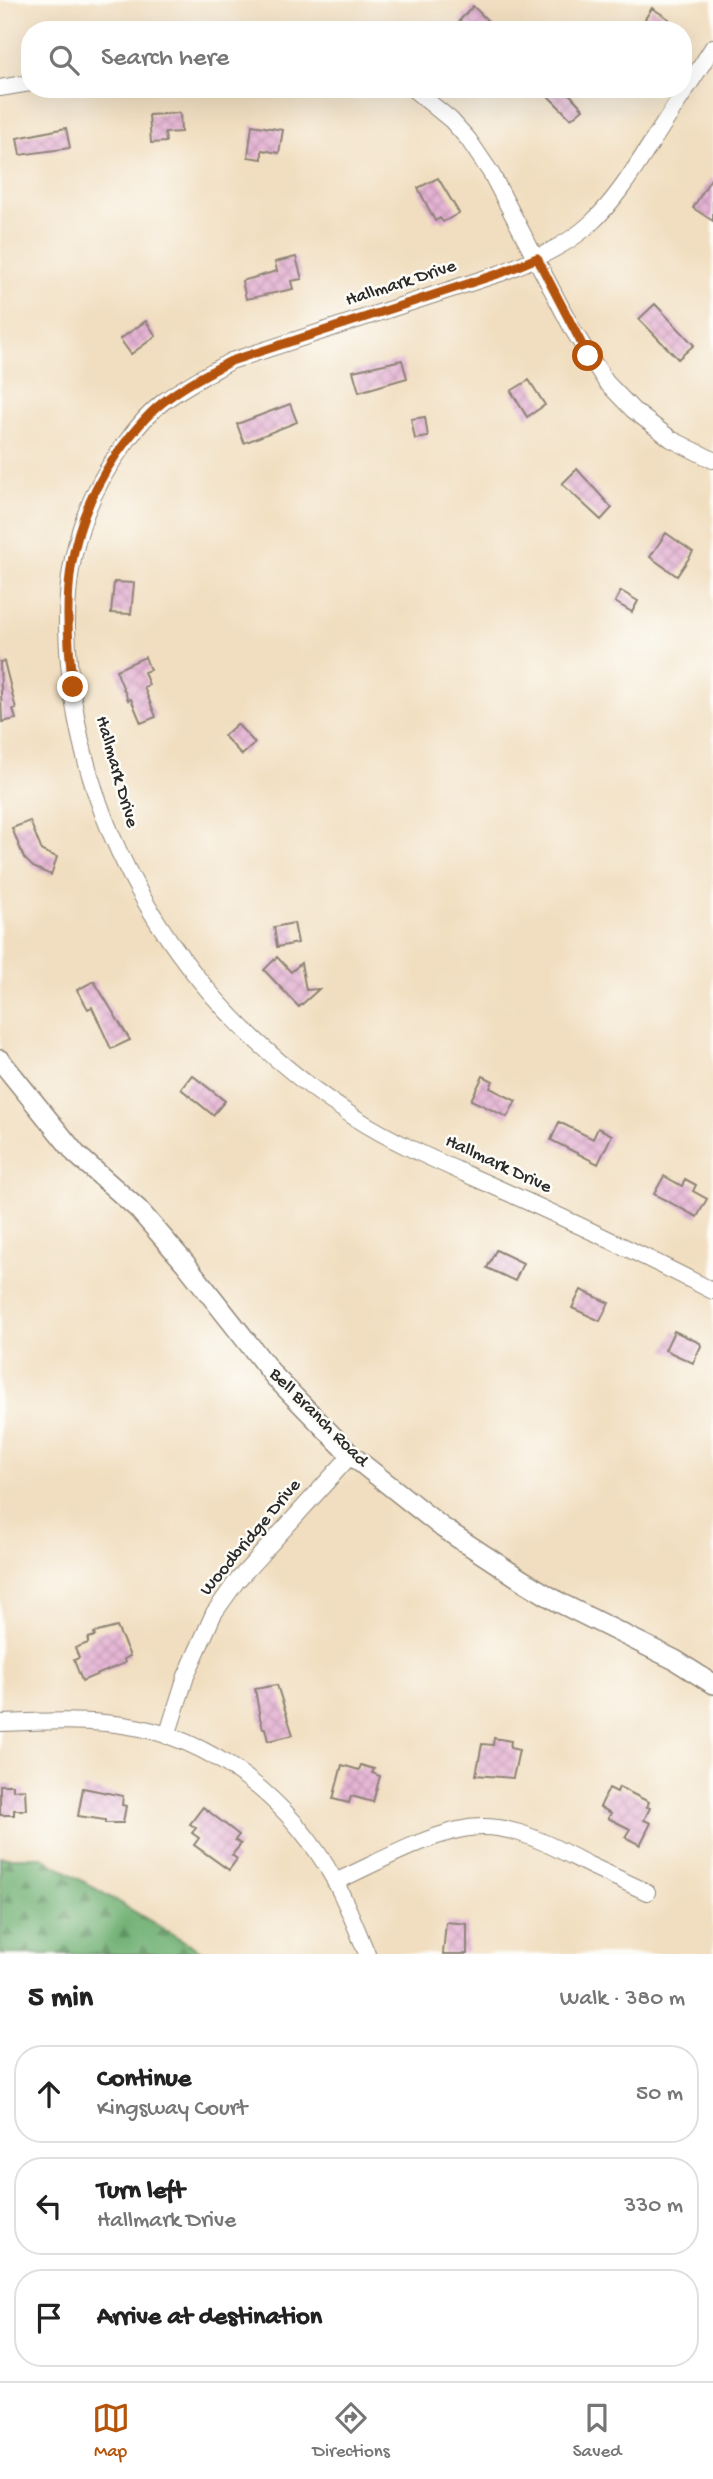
<!DOCTYPE html>
<html lang="en">
<head>
<meta charset="utf-8">
<style>
	body { margin:0; font-family:"Gochi Hand",sans-serif; background:#f2f2f2; color:#222 }
	.stop { position:absolute; width:21px; height:21px; margin:-16px; border:5px solid #b45309; border-radius:50%; background:#fff }
	.stop.end { background:#b45309; border-color:#fff; box-shadow:0 2px 7px #0008 }
	.list { margin:0; padding:0; list-style:none }
	h2 { display:flex; justify-content:space-between; align-items:center; height:91px; margin:0; padding:0 28px; font-size:30px }
	h2 small { font-size:23px; font-weight:400; color:#767676 }
	.list li { display:grid; grid-template-columns:46px 1fr auto; gap:21px; align-items:center; box-sizing:border-box; height:98px; margin:0 14px 14px; padding:0 14px; border:2px solid #e0e0e0; border-radius:28px }
	.list b { display:block; font-size:26px; white-space:nowrap }
	.list p { margin:0; font-size:23px; white-space:nowrap; color:#767676 }
	.list em { font-size:23px; font-style:normal; color:#767676 }
	.icon { flex:none; width:38px; height:38px; fill:none; stroke:currentColor; stroke-width:2; stroke-linecap:round; stroke-linejoin:round }
	.map { position:relative; flex:none; width:713px; height:1954px; overflow:hidden }
	.search { position:absolute; background:#fff; box-shadow:0 7px 28px #0002; left:21px; right:21px; top:21px; height:77px; display:flex; align-items:center; gap:18px; box-sizing:border-box; padding:0 24px; border-radius:28px; color:#767676; font-size:26px }
	.sheet { height:427px; background:#fff }
	nav { display:flex; justify-content:space-around; align-items:center; box-sizing:border-box; height:98px; border-top:2px solid #e0e0e0; background:#fff; font-size:19px; color:#767676 }
	nav a { display:grid; justify-items:center; gap:4px }
	nav .on { color:#b45309 }
	.map>svg:first-child { display:block }
	.forest { fill:url(#forest-firs); stroke:#4e6e4f; stroke-width:2 }
	.building { fill:url(#building-cross-hatch) }
	.lines { fill:none; stroke-linecap:round; stroke-linejoin:round }
	.minor-casing { stroke:#8e8476; stroke-width:18 }
	.tertiary-casing { stroke:#8e8476; stroke-width:22 }
	.minor { stroke:#fff; stroke-width:16 }
	.tertiary { stroke:#fff; stroke-width:19 }
	.route { stroke:#b45309; stroke-width:9 }
	.labels { text-anchor:middle; dominant-baseline:central; stroke-width:5; stroke-linejoin:round; paint-order:stroke }
	.street-label { font-size:19px; fill:#2b2b2b; stroke:#fdfcf7 }
</style>
</head>
<body>
<div class="map">
<svg width="713" height="1954" viewBox="0 0 713 1954">
	<defs>
		<pattern id="forest-firs" width="22" height="20" patternUnits="userSpaceOnUse" patternTransform="scale(1.75)"><rect width="22" height="20" fill="#70b073"/><path d="M5 1l3.5 6h-7zM16 11l3.5 6h-7z" fill="#5c8f5f"/></pattern>
		<pattern id="building-cross-hatch" width="8" height="8" patternUnits="userSpaceOnUse" patternTransform="scale(1.75)"><rect width="8" height="8" fill="#e4b2d3"/><path d="M0 0l8 8M0 8l8-8" fill="none" stroke="#c499b5"/></pattern>
	</defs>
	<rect width="100%" height="100%" fill="#fdfcf7"/>
	<filter id="ink" filterUnits="userSpaceOnUse"><feTurbulence type="fractalNoise" baseFrequency=".0143" numOctaves="2"/><feDisplacementMap in="SourceGraphic" scale="14" xChannelSelector="R" yChannelSelector="G"/><feConvolveMatrix kernelMatrix="1 2 1 2 8 2 1 2 1" color-interpolation-filters="sRGB"/></filter>
	<filter id="wash" filterUnits="userSpaceOnUse"><feTurbulence type="fractalNoise" baseFrequency=".00686" numOctaves="4" result="noise"/><feDisplacementMap in="SourceGraphic" scale="28" xChannelSelector="R" yChannelSelector="G"/><feGaussianBlur stdDeviation="1.57" result="paint"/><feColorMatrix in="noise" values="0 0 0 0 0 0 0 0 0 0 0 0 0 0 0 0 0 1.4 0 .05"/><feComposite in="paint" operator="in"/></filter>
	<g filter="url(#wash)">
		<rect width="100%" height="100%" fill="#f1dec0"/>
		<!-- forest -->
		<path class="forest" d="M0 1857H42L206 1954H0Z"/>
		<g id="blocks">
			<!-- building -->
			<path class="building" d="M473 6 497 30H468L459 21Z
				M652 8 669 19 662 30H638Z
				M541 89H565L583 109 571 119Z
				M180 113 181 132 165 133 166 142 151 143 149 115Z
				M252 125 283 130 279 153 262 150V159L248 157Z
				M66 128 70 148 20 155 17 138Z
				M713 175V221L693 208Z
				M438 178 459 213 443 222 440 218 435 221 418 188Z
				M296 257 302 279 291 281 293 289 246 299 242 281 277 271 275 262Z
				M655 304 694 345 678 359 639 319Z
				M146 321 156 336 131 354 120 339Z
				M402 360 407 378 359 392 353 371Z
				M529 380 545 405 527 417 511 391Z
				M290 404 297 422 244 443 237 424Z
				M425 417 428 437 415 439 411 419Z
				M577 469 612 508 601 520 562 484Z
				M666 533 693 552 677 576 650 557Z
				M114 582 134 583 131 614 111 613Z
				M621 591 638 601 632 612 615 602Z
				M145 657 150 670 144 672 149 685 144 687 156 717 141 723 131 699 128 700 116 670Z
				M4 661 16 709H13L16 719 2 722 0 662Z
				M237 724 255 743 242 755 224 736Z
				M30 821 42 851 57 857 51 875 33 867 24 858 12 828Z
				M294 923 298 943 277 947 274 927Z
				M277 957 291 972 301 963 306 990 319 989 299 1007 264 970Z
				M94 981 130 1040 111 1049 92 1007 88 1009 77 990Z
				M192 1075 225 1101 213 1115 181 1089Z
				M483 1076 493 1081 490 1088 516 1101 507 1117 471 1100Z
				M559 1122 593 1139 598 1128 612 1135 598 1164 551 1140Z
				M664 1176 682 1186 685 1179 696 1185 693 1191 707 1199 697 1217 654 1194Z
				M496 1250 523 1263 515 1281 487 1268Z
				M581 1290 609 1303 600 1321 572 1308Z
				M674 1331 700 1343 701 1346 693 1363 665 1350Z
				M117 1627 130 1656 124 1659 125 1663 82 1681 74 1660 79 1658 75 1648 88 1643V1638L95 1636 94 1633Z
				M277 1685 293 1735 268 1741 265 1728H263L260 1718 255 1689Z
				M494 1738 511 1741 510 1748 519 1750 513 1778 476 1775 482 1744 493 1745Z
				M342 1765 359 1770 361 1765 367 1767 374 1769 372 1773 380 1776 373 1802 351 1796 349 1803 333 1799Z
				M0 1785H13V1790L25 1789 26 1810H14V1815H0Z
				M619 1787 649 1802 647 1807 650 1808 644 1820 651 1823 640 1845 625 1837 630 1829 608 1818 611 1813 600 1807 609 1788 617 1792Z
				M83 1788 123 1796 122 1805 126 1806 123 1823H105V1820L78 1816Z
				M203 1807 239 1835 235 1840 241 1844 232 1855 237 1859 229 1870 194 1845 199 1838 192 1833 196 1828 190 1824Z
				M446 1922 467 1924V1954H443Z"/>
		</g>
	</g>
	<g filter="url(#ink)">
		<use href="#blocks" fill-opacity="0" stroke="#8e8476" stroke-width="2"/>
		<g class="lines">
			<defs>
				<path id="minor" d="M713 47C693 79 672 111 652 142 634 170 615 201 590 224 565 247 532 260 501 273L231 361C208 374 184 386 163 402 149 413 137 427 127 441 84 496 66 558 67 627 72 832 184 1007 354 1117 404 1149 461 1171 515 1196 582 1226 648 1258 713 1291
					M0 88 30 83
					M413 89 451 120 468 139 491 173 573 330 606 382 633 410 671 439 713 460
					M0 1723C41 1722 82 1719 123 1725 213 1737 292 1802 335 1881 347 1904 357 1930 367 1954
					M167 1736 186 1676 214 1613 236 1582 351 1455
					M335 1882C375 1864 416 1840 458 1830 506 1818 548 1844 589 1865 608 1874 628 1883 647 1892"/>
				<path id="tertiary" d="M0 1060 76 1154 138 1209 185 1263 274 1376 351 1455 443 1528 522 1580 560 1603 675 1660 713 1684"/>
			</defs>
			<!-- minor casing -->
			<use href="#minor" class="minor-casing"/>
			<!-- tertiary casing -->
			<use href="#tertiary" class="tertiary-casing"/>
			<!-- minor -->
			<use href="#minor" class="minor"/>
			<!-- tertiary -->
			<use href="#tertiary" class="tertiary"/>
		</g>
	</g>
	<g class="lines" filter="url(#ink)">
		<!-- route -->
		<path class="route" d="M73 687C62 601 65 529 116 455 129 437 144 417 162 403 183 386 207 374 231 361L501 273 537 258 588 356"/>
	</g>
	<g class="labels">
		<!-- street labels -->
		<g class="street-label">
			<text transform="translate(401 284) rotate(-18)">Hallmark Drive</text>
			<text transform="translate(116 772) rotate(74)">Hallmark Drive</text>
			<text transform="translate(498 1165) rotate(25)">Hallmark Drive</text>
			<text transform="translate(318 1418) rotate(45)">Bell Branch Road</text>
			<text transform="translate(251 1538) rotate(-50)">Woodbridge Drive</text>
		</g>
	</g>
</svg>
<div class="stop" style="left:588px;top:356px"></div>
<div class="stop end" style="left:73px;top:687px"></div>
<div class="search"><svg class="icon" aria-label="search" viewBox="0 0 24 24"><circle cx="10" cy="10" r="6"/><path d="M15 15l6 6"/></svg>Search here</div>
</div>
<section class="sheet">
<h2>5 min<small>Walk · 380 m</small></h2>
<ul class="list">
<li><svg class="icon" aria-label="ahead" viewBox="0 0 24 24"><path d="M12 20V5M6 11l6-6 6 6"/></svg><div><b>Continue</b><p>Kingsway Court</p></div><em>50 m</em></li>
<li><svg class="icon" aria-label="left" viewBox="0 0 24 24"><path d="M17 20v-9H6M10 6l-5 5 5 5"/></svg><div><b>Turn left</b><p>Hallmark Drive</p></div><em>330 m</em></li>
<li><svg class="icon" aria-label="arrive" viewBox="0 0 24 24"><path d="M6 21V4h12l-3 4 3 4H6"/></svg><div><b>Arrive at destination</b></div></li>
</ul>
</section>
<nav>
<a class="on"><svg class="icon" aria-label="map" viewBox="0 0 24 24"><path d="M3 6l6-2 6 2 6-2v14l-6 2-6-2-6 2zM9 4v14M15 6v14"/></svg>Map</a>
<a><svg class="icon" aria-label="directions" viewBox="0 0 24 24"><path d="M12 3l9 9-9 9-9-9zM9 14v-3h6M13 9l2 2-2 2"/></svg>Directions</a>
<a><svg class="icon" aria-label="saved" viewBox="0 0 24 24"><path d="M7 4h10v16l-5-4-5 4z"/></svg>Saved</a>
</nav>
</body>
</html>
